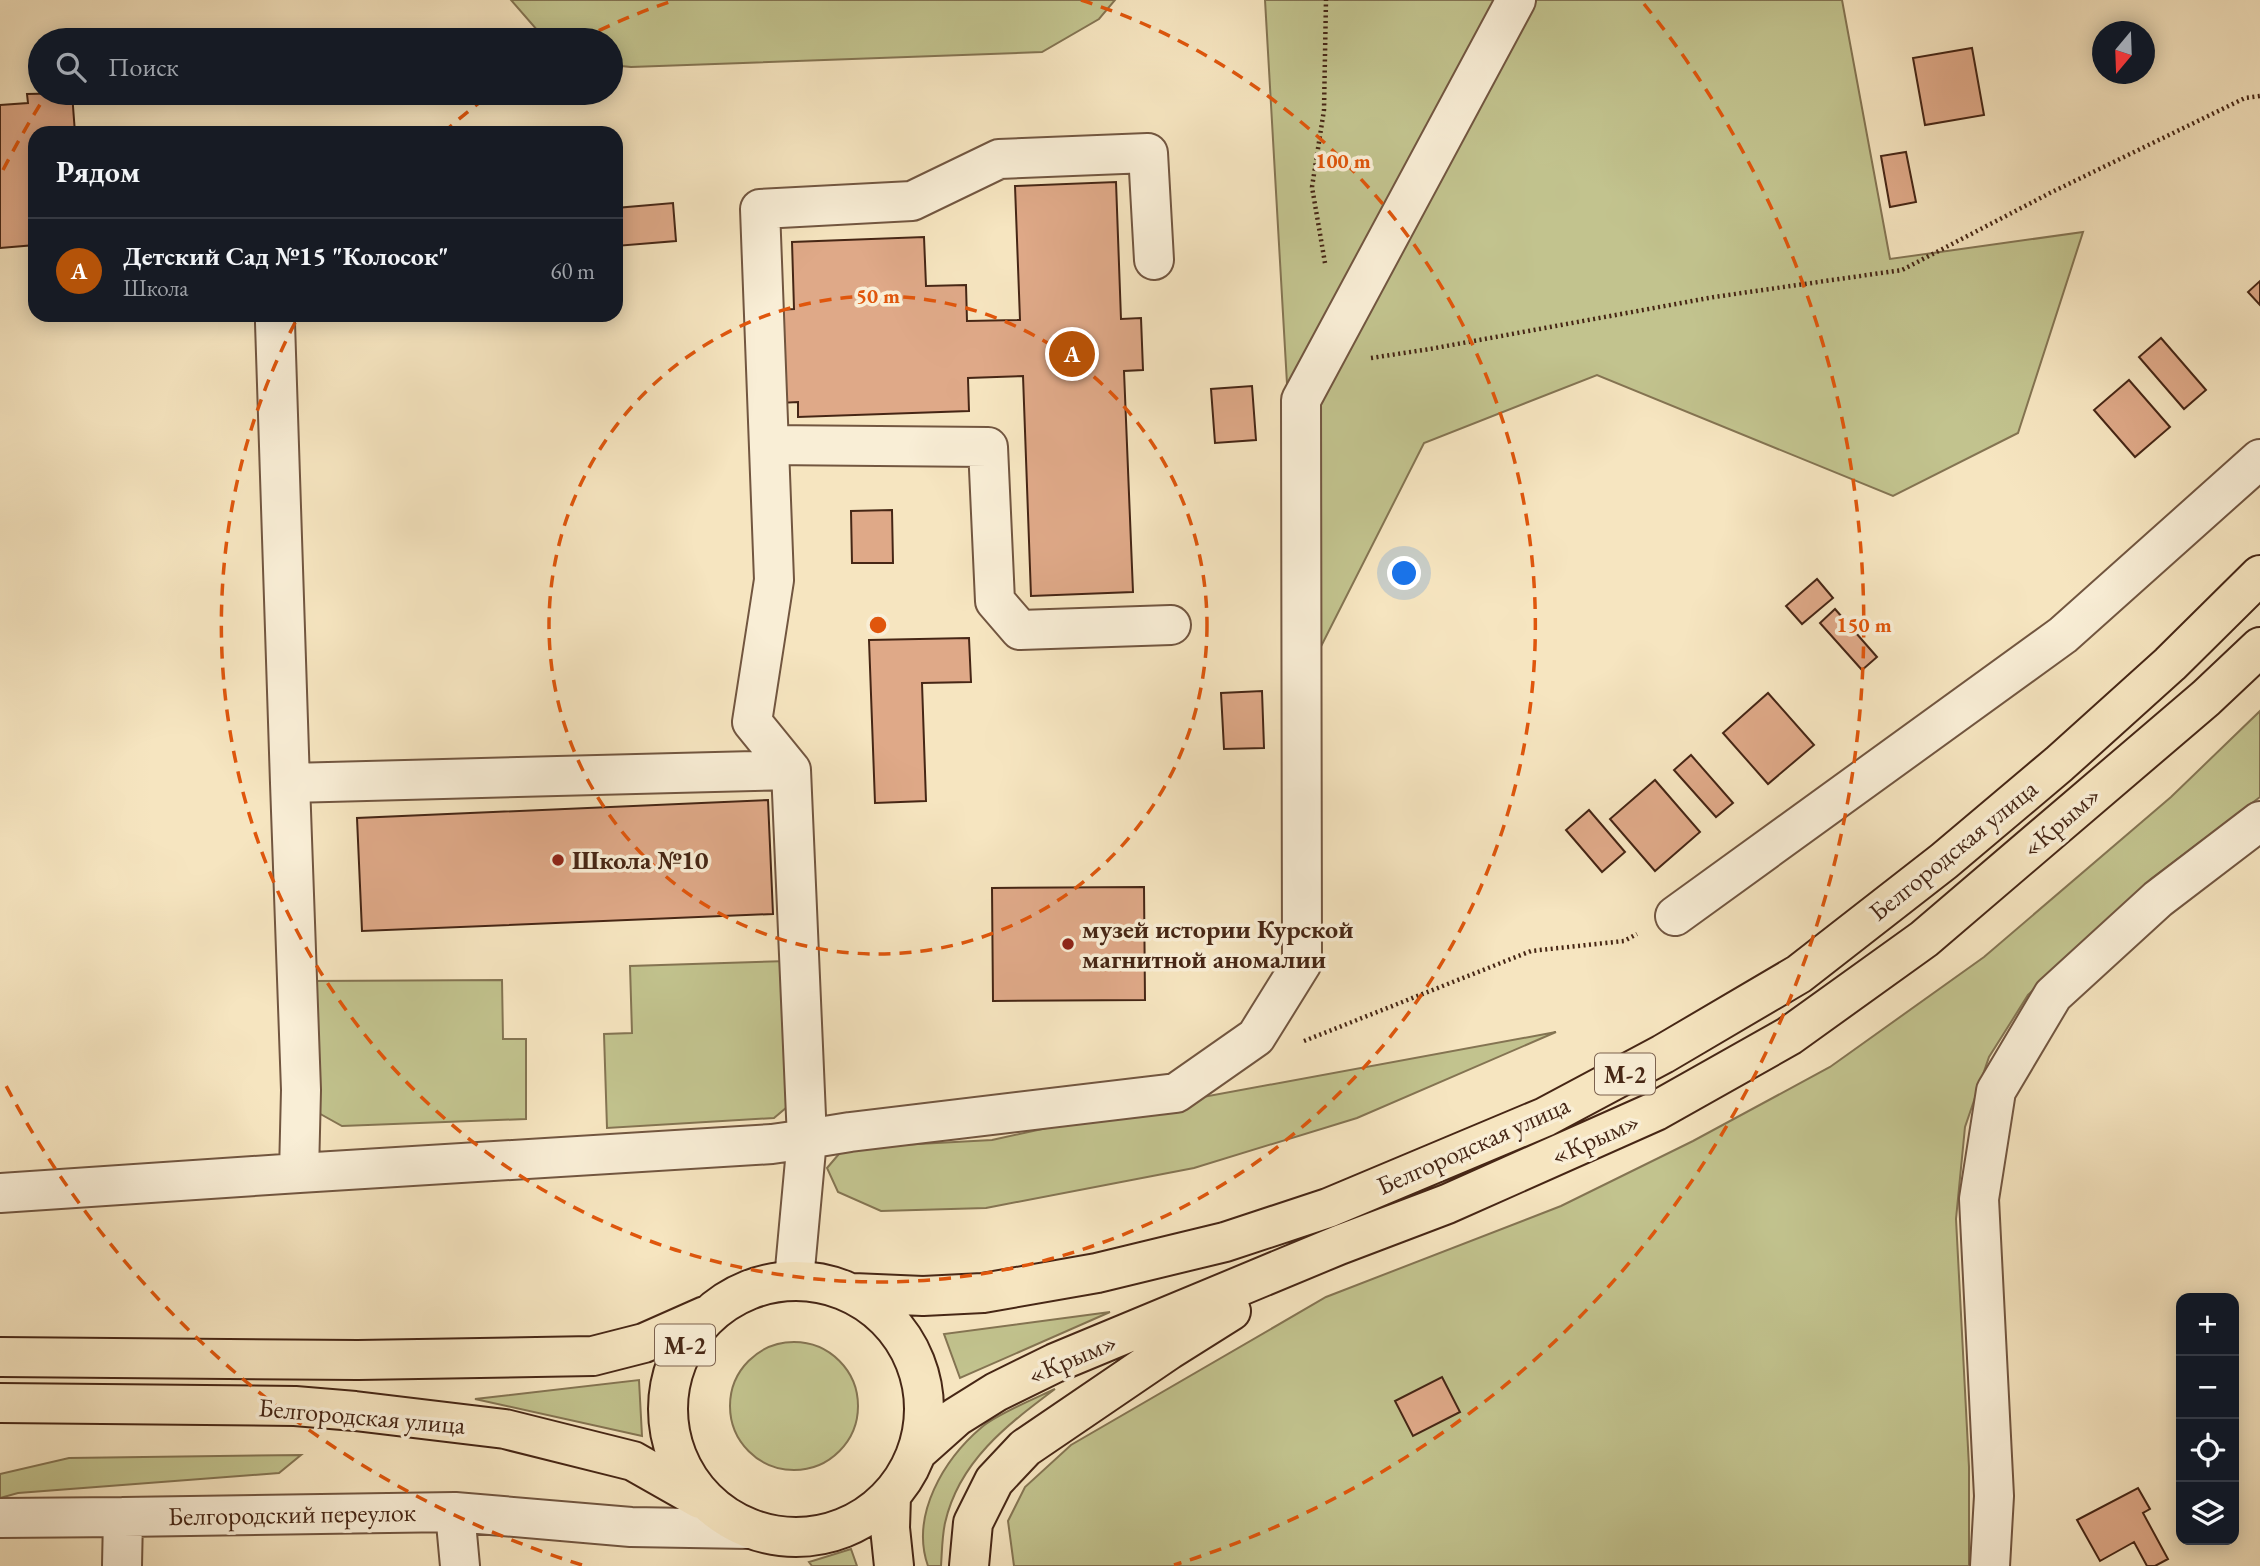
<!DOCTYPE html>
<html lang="ru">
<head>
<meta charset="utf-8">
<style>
	body { margin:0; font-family:"EB Garamond",serif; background:#20242c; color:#f1f3f6 }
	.controls { position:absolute; right:21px; bottom:21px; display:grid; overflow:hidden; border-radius:14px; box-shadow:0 4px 18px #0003 }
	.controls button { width:63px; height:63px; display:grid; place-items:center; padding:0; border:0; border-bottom:2px solid #363941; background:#171b24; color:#f1f3f6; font:35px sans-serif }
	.compass { position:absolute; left:2092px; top:21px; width:63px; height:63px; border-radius:50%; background:#171b24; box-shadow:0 4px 18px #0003; rotate:199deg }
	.you { position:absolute; left:1405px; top:574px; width:24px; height:24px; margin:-18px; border:5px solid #fff; border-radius:50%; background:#1a73e8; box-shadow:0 0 0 10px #1a73e833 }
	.badge { display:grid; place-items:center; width:46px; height:46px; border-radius:50%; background:#b45309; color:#fff; font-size:23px; font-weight:700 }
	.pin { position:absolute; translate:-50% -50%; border:4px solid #fff; box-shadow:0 2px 7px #0006 }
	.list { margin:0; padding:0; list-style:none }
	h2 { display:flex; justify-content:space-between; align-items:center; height:91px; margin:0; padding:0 28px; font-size:30px }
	h2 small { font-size:23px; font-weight:400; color:#9ea1a6 }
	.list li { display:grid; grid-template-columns:46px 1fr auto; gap:21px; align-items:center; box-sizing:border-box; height:105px; padding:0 28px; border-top:2px solid #363941 }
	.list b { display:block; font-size:26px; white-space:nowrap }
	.list p { margin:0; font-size:23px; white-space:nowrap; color:#9ea1a6 }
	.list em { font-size:23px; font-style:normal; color:#9ea1a6 }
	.icon { flex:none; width:38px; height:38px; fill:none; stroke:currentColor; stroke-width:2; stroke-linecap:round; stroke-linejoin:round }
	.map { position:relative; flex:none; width:2260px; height:1566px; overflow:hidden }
	.search { position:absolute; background:#171b24; box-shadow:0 4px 18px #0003; left:28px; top:28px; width:595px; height:77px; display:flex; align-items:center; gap:18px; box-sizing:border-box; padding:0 24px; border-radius:38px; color:#9ea1a6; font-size:26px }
	.panel { position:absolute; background:#171b24; box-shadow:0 4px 18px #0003; left:28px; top:126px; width:595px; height:196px; border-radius:21px }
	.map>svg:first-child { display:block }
	.green { fill:#c2c38e; stroke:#847452; stroke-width:2 }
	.building { fill:#dfa988; stroke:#462615; stroke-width:2 }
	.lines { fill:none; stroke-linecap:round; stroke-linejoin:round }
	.minor-casing { stroke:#725640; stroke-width:42 }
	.major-casing { stroke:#462615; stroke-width:42 }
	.path { stroke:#462615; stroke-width:4.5; stroke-dasharray:2 3.5; stroke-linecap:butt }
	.minor { stroke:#f9eed6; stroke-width:38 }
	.major { stroke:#f6e5c0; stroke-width:38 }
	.ring { fill:none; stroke:#e0560c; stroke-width:3.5; stroke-dasharray:12 9 }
	.poi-dot { fill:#8f2418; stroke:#f9eed6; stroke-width:2.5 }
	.labels { text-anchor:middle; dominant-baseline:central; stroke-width:7; stroke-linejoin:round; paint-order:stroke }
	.shield { fill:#f9eed6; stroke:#7c624f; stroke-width:2 }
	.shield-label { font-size:24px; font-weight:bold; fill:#462615 }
	.street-label { font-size:26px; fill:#462615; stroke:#f9eed6 }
	.poi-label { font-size:26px; font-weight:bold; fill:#462615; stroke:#f9eed6; text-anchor:start }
	.centre { fill:#e0560c; stroke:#f9eed6; stroke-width:3.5 }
	.ring-label { font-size:21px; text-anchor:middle; font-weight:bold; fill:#e0560c; stroke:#f9eed6; stroke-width:7; stroke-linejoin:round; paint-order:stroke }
</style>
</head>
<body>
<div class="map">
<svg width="2260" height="1566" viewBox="0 0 2260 1566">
	<rect width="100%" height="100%" fill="#f6e5c0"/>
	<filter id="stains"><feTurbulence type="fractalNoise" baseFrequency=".00286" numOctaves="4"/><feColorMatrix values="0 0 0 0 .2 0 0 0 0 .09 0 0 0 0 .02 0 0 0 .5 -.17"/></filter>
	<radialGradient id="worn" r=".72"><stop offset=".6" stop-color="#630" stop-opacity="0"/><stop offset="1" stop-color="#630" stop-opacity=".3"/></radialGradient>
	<!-- green -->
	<path class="green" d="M511 0H1115L1099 19 1042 52 631 67 611 65V40H548L544 38Z
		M1265 0H1842L1890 259 2083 232 2018 433 1893 496 1597 375 1424 443 1304 680Z
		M2260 711V797L2151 879 2028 995 1989 1057 1965 1127 1956 1219 1969 1467V1566H1014L1008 1521 1025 1487 1071 1445 1326 1297 1561 1206 1693 1141 1830 1067 1984 957 2171 797Z
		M788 961 793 1102 774 1118 607 1128 604 1034 632 1033 630 966Z
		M502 980 503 1039H526V1119L342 1126 315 1111 312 981Z
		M1556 1032 1357 1118 1194 1168 986 1208 881 1211 838 1192 827 1168 844 1148 992 1140 1111 1114Z
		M1110 1312 960 1378 944 1334Z
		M730 1406a64 64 0 1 1 128 0a64 64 0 1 1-128 0Z
		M639 1380 642 1436 475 1399Z
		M1055 1389C1007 1425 959 1461 945 1523 942 1537 942 1552 941 1566H928C910 1515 944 1459 982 1427 997 1414 1036 1398 1055 1389Z
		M301 1455 279 1473 18 1493 0 1498V1474L69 1458Z
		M851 1549 857 1566H812L809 1562Z"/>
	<!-- building -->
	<path class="building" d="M1972 48 1984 115 1925 125 1913 58Z
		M72 93 75 133H35V245L0 248V105L28 103 27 94Z
		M1906 152 1916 202 1890 207 1881 156Z
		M1116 182 1121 319 1141 318 1143 370 1124 371 1133 592 1031 596 1023 376 968 378 969 411 798 417V402L779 403 776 310 794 309 792 242 924 237 926 286 966 285 967 321 1020 320 1015 186Z
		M673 203 676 241 616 246V208Z
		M2260 281V305L2248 292Z
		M2161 338 2206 390 2184 409 2139 357Z
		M2129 380 2170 427 2135 457 2094 410Z
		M1252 386 1256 440 1215 443 1211 389Z
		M892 510 893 563H852L851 511Z
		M1817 579 1833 598 1802 624 1786 606Z
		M1835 609 1877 657 1862 670 1820 623Z
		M969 638 971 682 922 683 926 801 875 803 869 640Z
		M1262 691 1264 748 1224 749 1221 693Z
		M1768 693 1814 745 1768 784 1723 733Z
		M1691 755 1733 803 1716 817 1674 770Z
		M1655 780 1700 832 1655 871 1610 819Z
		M768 800 773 914 362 931 357 818Z
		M1589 810 1625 852 1602 872 1566 830Z
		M1144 887 1145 1000 993 1001 992 888Z
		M1442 1377 1460 1412 1413 1436 1395 1401Z
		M2138 1488 2150 1509 2143 1513 2168 1559 2155 1566H2147L2134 1542 2100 1561 2077 1520Z"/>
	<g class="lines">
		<defs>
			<path id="minor" d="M275 323 290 783 791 770 807 1139 772 1144 299 1173 301 1090 290 783
				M769 445 988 447 995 601 1020 630 1171 625
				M791 770 752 722 774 580 760 209 912 201 999 159 1148 153 1154 260
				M1675 916 2063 635 2260 459
				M0 1193 299 1173
				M794 1280 807 1139 850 1132 1176 1093 1256 1037 1302 963 1301 400 1516 0
				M455 1512 631 1527 749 1529
				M0 1518 123 1517
				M122 1566 123 1517 455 1512 460 1566
				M1990 1566 1994 1496 1979 1199 1996 1091 2053 995 2158 899 2260 821"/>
			<path id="major" d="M668 1409a128 128 0 1 1 256 0a128 128 0 1 1-256 0Z
				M853 1293 923 1296 983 1293 1097 1273 1225 1242 1328 1208 1545 1117 1663 1054 1799 974 1944 861 2059 764 2170 664 2260 575
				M0 1357 358 1360 593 1356 644 1343 705 1316
				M0 1403 295 1406 355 1411 505 1429 633 1461 700 1499
				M919 1450 956 1417 996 1392 1055 1363 1339 1245 1447 1204 1656 1111 1789 1036 1924 939 2206 698 2260 647
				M891 1496 890 1528 894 1566
				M969 1566 973 1523 994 1481 1025 1448 1169 1350 1231 1311"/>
		</defs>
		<!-- minor casing -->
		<use href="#minor" class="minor-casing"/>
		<!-- major casing -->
		<use href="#major" class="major-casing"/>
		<!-- path -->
		<path class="path" d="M1325 263 1312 187 1324 110 1326 0
			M1371 358 1430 349 1714 297 1902 270 2050 193 2245 98 2260 96
			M1304 1041 1531 951 1624 941 1637 934"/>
		<!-- minor -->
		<use href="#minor" class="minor"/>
		<!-- major -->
		<use href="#major" class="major"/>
	</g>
	<!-- distance rings -->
	<g class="ring">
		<circle cx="878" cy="625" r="329"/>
		<path d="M443 133A657 657 0 0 1 492 93M580 40A657 657 0 0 1 675 0M1081 0A657 657 0 1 1 298 317"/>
		<path d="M582 1565A986 986 0 0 1 3 1080M3 170A986 986 0 0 1 46 95M1644 4A986 986 0 0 1 1174 1565"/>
	</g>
	<!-- markers -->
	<g class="poi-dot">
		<circle cx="558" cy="860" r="7"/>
		<circle cx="1068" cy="944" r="7"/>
	</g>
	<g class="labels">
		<!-- shield labels -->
		<g class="shield">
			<rect x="1595" y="1053.5" width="60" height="41" rx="5"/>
			<rect x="655" y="1324.5" width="60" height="41" rx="5"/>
		</g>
		<g class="shield-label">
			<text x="1625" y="1074">М-2</text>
			<text x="685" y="1345">М-2</text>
		</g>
		<!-- street labels -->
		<g class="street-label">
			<text transform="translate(2061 821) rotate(-41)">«Крым»</text>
			<text transform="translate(1953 850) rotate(-39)">Белгородская улица</text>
			<text transform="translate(1595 1138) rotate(-24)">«Крым»</text>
			<text transform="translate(1473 1145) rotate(-24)">Белгородская улица</text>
			<text transform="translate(1072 1358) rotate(-23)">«Крым»</text>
			<text transform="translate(362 1416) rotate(5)">Белгородская улица</text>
			<text transform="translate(292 1514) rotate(-1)">Белгородский переулок</text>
		</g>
		<!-- poi labels -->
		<g class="poi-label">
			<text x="572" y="860">Школа №10</text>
			<text x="1082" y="929">музей истории Курской<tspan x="1082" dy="30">магнитной аномалии</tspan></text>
		</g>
	</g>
	<circle cx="878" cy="625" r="10" class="centre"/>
	<g class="ring-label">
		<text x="1343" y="168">100 m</text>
		<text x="878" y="303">50 m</text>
		<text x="1864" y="632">150 m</text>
	</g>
	<rect width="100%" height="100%" filter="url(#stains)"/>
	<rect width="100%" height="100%" fill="url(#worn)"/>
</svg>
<div class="controls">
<button>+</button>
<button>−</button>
<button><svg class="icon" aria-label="locate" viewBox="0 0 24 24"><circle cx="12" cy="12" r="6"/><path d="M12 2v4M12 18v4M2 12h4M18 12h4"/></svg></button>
<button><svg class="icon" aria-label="layers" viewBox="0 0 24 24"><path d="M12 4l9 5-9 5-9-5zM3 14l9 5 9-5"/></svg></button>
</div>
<svg class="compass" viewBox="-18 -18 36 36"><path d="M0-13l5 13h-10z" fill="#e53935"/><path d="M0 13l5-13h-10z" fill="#9ea1a6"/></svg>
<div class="you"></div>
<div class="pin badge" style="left:1072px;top:354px">A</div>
<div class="search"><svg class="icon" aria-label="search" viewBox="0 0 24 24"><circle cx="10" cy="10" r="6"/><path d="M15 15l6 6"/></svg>Поиск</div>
<section class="panel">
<h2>Рядом<small></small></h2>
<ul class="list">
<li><span class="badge">A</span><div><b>Детский Сад №15 &quot;Колосок&quot;</b><p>Школа</p></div><em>60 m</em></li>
</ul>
</section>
</div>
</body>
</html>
